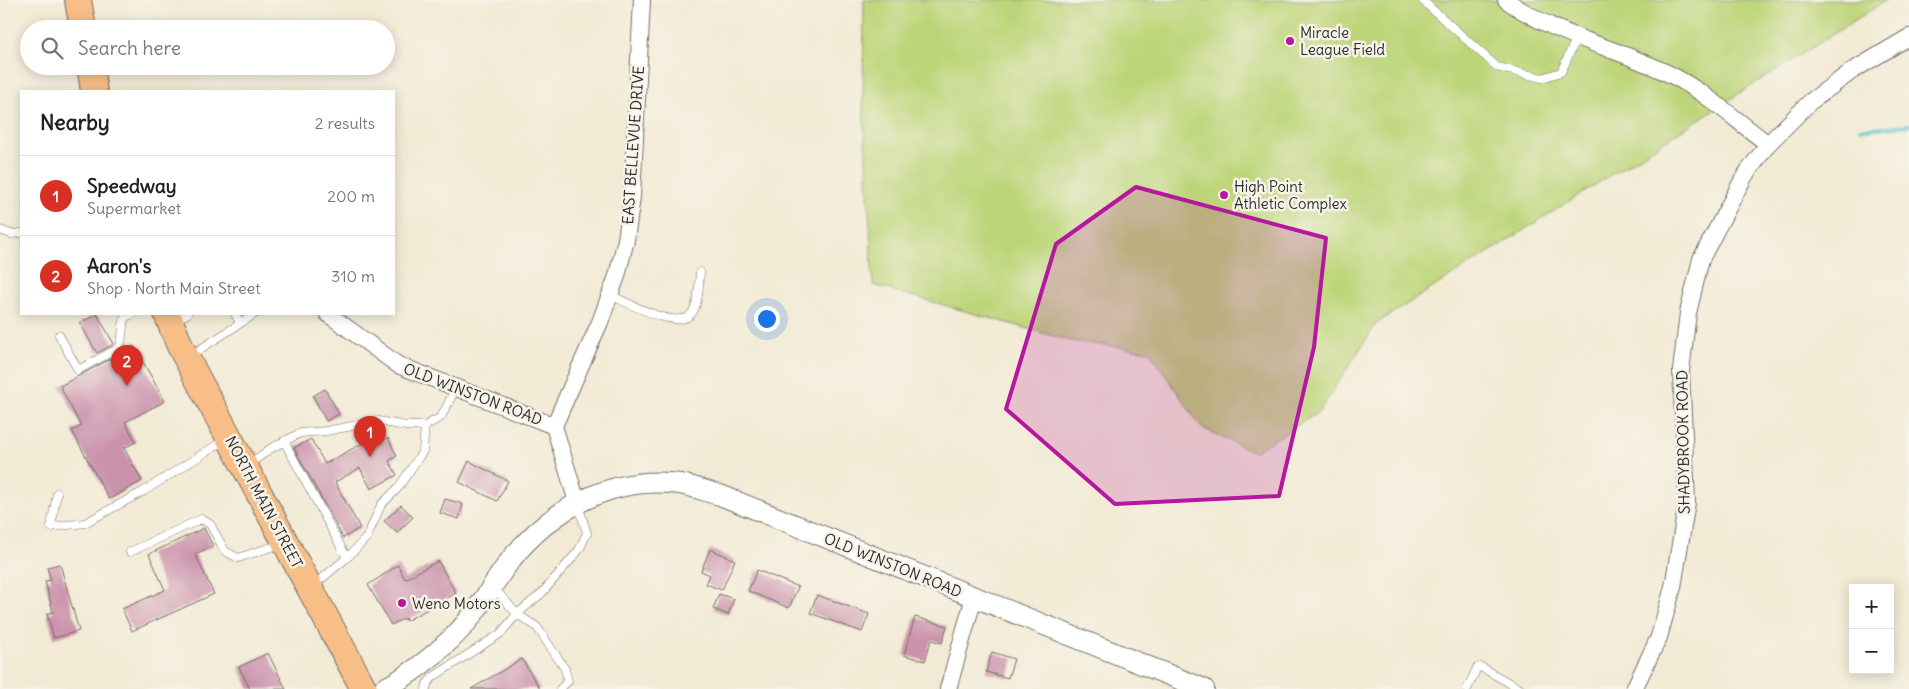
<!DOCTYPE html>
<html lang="en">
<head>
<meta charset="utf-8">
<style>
	body { margin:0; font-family:Delius,sans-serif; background:#f2f2f2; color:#222 }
	.controls { position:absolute; right:15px; bottom:15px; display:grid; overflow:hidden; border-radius:0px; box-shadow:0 2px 12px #0003 }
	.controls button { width:45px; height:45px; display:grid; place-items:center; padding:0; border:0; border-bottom:1px solid #e0e0e0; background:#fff; color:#222; font:25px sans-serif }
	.you { position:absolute; left:766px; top:318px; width:18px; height:18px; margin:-12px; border:4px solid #fff; border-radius:50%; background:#1a73e8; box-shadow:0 0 0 8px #1a73e833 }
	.badge { display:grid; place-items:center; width:32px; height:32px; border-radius:50%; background:#d93025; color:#fff; font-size:16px; font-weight:700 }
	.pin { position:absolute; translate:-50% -41px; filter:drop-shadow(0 1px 2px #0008) }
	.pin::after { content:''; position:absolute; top:26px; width:18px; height:15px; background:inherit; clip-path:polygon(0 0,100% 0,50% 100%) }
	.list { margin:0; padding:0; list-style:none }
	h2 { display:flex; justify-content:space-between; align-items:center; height:65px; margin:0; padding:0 20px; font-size:21px }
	h2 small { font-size:16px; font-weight:400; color:#767676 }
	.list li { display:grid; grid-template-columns:32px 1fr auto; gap:15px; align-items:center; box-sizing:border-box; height:80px; padding:0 20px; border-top:1px solid #e0e0e0 }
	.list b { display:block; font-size:19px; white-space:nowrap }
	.list p { margin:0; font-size:16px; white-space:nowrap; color:#767676 }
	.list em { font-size:16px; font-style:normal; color:#767676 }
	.icon { flex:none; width:28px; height:28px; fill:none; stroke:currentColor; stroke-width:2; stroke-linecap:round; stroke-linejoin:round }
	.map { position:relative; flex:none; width:1909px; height:689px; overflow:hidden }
	.search { position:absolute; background:#fff; box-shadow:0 2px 12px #0003; left:20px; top:20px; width:375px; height:55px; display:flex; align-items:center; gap:12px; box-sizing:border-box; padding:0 18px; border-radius:28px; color:#767676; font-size:19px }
	.panel { position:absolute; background:#fff; box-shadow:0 2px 12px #0003; left:20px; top:90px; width:375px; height:225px; border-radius:0px }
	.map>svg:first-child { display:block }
	.green { fill:#bdd579; stroke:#748052 }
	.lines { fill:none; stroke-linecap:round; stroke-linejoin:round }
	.stream { stroke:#55c2ce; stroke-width:4.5 }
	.building { fill:#ca92ab }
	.service-casing { stroke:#716e66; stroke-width:9 }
	.minor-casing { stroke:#716e66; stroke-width:18 }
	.tertiary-casing { stroke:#716e66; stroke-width:22 }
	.primary-casing { stroke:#716e66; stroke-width:28 }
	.service { stroke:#fff; stroke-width:8 }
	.minor { stroke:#fff; stroke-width:16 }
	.tertiary { stroke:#fff; stroke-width:20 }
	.primary { stroke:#f7be88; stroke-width:26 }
	.marked { fill:#b5179e; fill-opacity:0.2; stroke:#b5179e; stroke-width:4; stroke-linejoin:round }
	.poi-dot { fill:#b5179e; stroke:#f7f3e8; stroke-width:2 }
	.labels { text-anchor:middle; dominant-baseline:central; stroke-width:5; stroke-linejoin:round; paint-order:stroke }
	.poi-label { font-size:15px; fill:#2b2b2b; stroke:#f7f3e8; text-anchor:start }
	.street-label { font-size:15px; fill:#2b2b2b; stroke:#f7f3e8 }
</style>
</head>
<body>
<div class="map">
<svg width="1909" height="689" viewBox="0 0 1909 689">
	<rect width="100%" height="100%" fill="#f7f3e8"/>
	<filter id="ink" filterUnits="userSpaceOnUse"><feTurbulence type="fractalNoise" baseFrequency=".02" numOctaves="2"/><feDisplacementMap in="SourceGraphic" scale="10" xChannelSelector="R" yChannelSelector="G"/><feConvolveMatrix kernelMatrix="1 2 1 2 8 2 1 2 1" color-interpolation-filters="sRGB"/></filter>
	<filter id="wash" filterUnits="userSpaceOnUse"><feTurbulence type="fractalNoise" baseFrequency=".0096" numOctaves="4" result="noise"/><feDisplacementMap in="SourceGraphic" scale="20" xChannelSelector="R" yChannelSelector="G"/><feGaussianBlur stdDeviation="1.12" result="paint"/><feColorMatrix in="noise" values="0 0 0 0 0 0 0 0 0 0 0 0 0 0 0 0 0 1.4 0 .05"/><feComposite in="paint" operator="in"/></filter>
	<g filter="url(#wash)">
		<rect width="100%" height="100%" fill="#f2ead4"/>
		<!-- green -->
		<path class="green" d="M864 0H1887L1377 323 1319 412 1254 452 1202 428 1149 351 1071 341 873 285 863 104Z"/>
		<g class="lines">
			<!-- stream -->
			<path class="stream" d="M1861 129 1909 125"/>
		</g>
		<g id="blocks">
			<!-- building -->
			<path class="building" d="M97 314 114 344 97 353 80 323Z
				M134 346 165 401 125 422 136 442 124 448 142 481 109 499 72 431 81 426 60 386Z
				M325 389 339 414 326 421 313 396Z
				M377 435 381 442 388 438 397 456 389 461 397 475 371 489 360 468 335 482 360 528 343 538 294 448 311 439 325 464Z
				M469 461 508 481 497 501 459 482Z
				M445 499 463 504 459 519 440 513Z
				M401 505 413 517 397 533 384 521Z
				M204 528 213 546 195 554 214 594 132 631 122 609 165 590 149 554Z
				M710 549 735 560 722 590 706 584 710 575 701 571Z
				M438 561 456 593 406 621 405 618 391 625 368 585 398 565 405 579Z
				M60 564 79 631 54 638 47 614 53 612 45 581 51 580 47 567Z
				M757 570 798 587 789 608 748 591Z
				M719 594 734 599 728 615 713 609Z
				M817 595 869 614 862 632 810 613Z
				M915 617 947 626 942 643 931 640 925 661 904 655Z
				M992 652 1014 659 1008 678 986 672Z
				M268 653 286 689H250L239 667Z
				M522 659 540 689H471Z"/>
		</g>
	</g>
	<g filter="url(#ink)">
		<use href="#blocks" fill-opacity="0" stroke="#716e66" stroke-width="1"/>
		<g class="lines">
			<defs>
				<path id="service" d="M1422 0 1497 67 1542 78 1561 72 1577 37
					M0 230 11 234 21 233
					M610 295C627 302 679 332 692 313 699 303 699 284 700 272
					M235 314 240 323
					M173 321 187 314
					M59 335 78 370 119 348C124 338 121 327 125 317L133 314
					M191 355 255 314
					M284 441 347 558
					M248 465 270 449 300 433 326 431 378 421 406 426H425L441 417 456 388
					M57 493 51 527 85 523 144 491 225 440
					M130 552 201 519 210 524 225 551 238 558 281 544
					M313 586 349 556 367 537 381 505 398 488 423 451 425 426
					M494 588 517 614 537 627 565 669 568 681 560 689
					M426 689 427 684 433 677 500 634 517 614 542 593 579 550 587 533 578 505
					M1467 689 1477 668 1481 667 1520 689"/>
				<path id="minor" d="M1506 0C1557 37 1620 48 1675 77 1709 95 1738 122 1768 144
					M328 314 398 365 554 426 577 502
					M554 426 600 322 617 276 626 240 632 197 642 0
					M948 689 974 597
					M1634 689 1659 637 1673 587 1687 502 1681 371 1688 313 1701 259 1744 177 1768 144 1810 102 1852 71 1909 37"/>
				<path id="tertiary" d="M383 689C407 677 430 659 450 640 474 618 490 588 509 562 550 509 612 475 680 484 693 486 707 492 720 495L1204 689"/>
				<path id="primary" d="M78 0 83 29
					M90 66 94 91
					M167 314 180 346 364 689"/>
			</defs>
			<!-- service casing -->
			<use href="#service" class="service-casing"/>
			<!-- minor casing -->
			<use href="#minor" class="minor-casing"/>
			<!-- tertiary casing -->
			<use href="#tertiary" class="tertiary-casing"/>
			<!-- primary casing -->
			<use href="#primary" class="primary-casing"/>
			<!-- service -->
			<use href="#service" class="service"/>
			<!-- minor -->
			<use href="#minor" class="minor"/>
			<!-- tertiary -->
			<use href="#tertiary" class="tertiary"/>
			<!-- primary -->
			<use href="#primary" class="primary"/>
		</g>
	</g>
	<!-- marked area -->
	<path class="marked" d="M1136 187 1326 238 1314 347 1279 496 1115 504 1006 409 1056 244Z"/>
	<!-- markers -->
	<g class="poi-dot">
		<circle cx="1290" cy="41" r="5"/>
		<circle cx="1224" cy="195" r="5"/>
		<circle cx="402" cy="603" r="5"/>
	</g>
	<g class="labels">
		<!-- poi labels -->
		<g class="poi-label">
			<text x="1300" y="32">Miracle<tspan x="1300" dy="17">League Field</tspan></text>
			<text x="1234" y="186">High Point<tspan x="1234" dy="17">Athletic Complex</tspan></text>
			<text x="412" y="603">Weno Motors</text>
		</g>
		<!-- street labels -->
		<g class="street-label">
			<text transform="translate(633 145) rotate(-86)">EAST BELLEVUE DRIVE</text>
			<text transform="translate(473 394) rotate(21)">OLD WINSTON ROAD</text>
			<text transform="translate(1683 442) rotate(-91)">SHADYBROOK ROAD</text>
			<text transform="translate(264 502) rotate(62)">NORTH MAIN STREET</text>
			<text transform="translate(893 565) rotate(22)">OLD WINSTON ROAD</text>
		</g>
	</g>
</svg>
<div class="controls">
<button>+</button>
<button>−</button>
</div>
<div class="you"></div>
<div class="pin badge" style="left:370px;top:457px">1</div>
<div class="pin badge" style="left:127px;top:386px">2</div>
<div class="search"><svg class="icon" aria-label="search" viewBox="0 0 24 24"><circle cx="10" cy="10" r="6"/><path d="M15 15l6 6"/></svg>Search here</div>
<section class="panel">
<h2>Nearby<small>2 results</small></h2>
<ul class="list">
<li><span class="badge">1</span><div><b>Speedway</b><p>Supermarket</p></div><em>200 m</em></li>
<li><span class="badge">2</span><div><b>Aaron's</b><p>Shop · North Main Street</p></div><em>310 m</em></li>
</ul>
</section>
</div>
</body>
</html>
